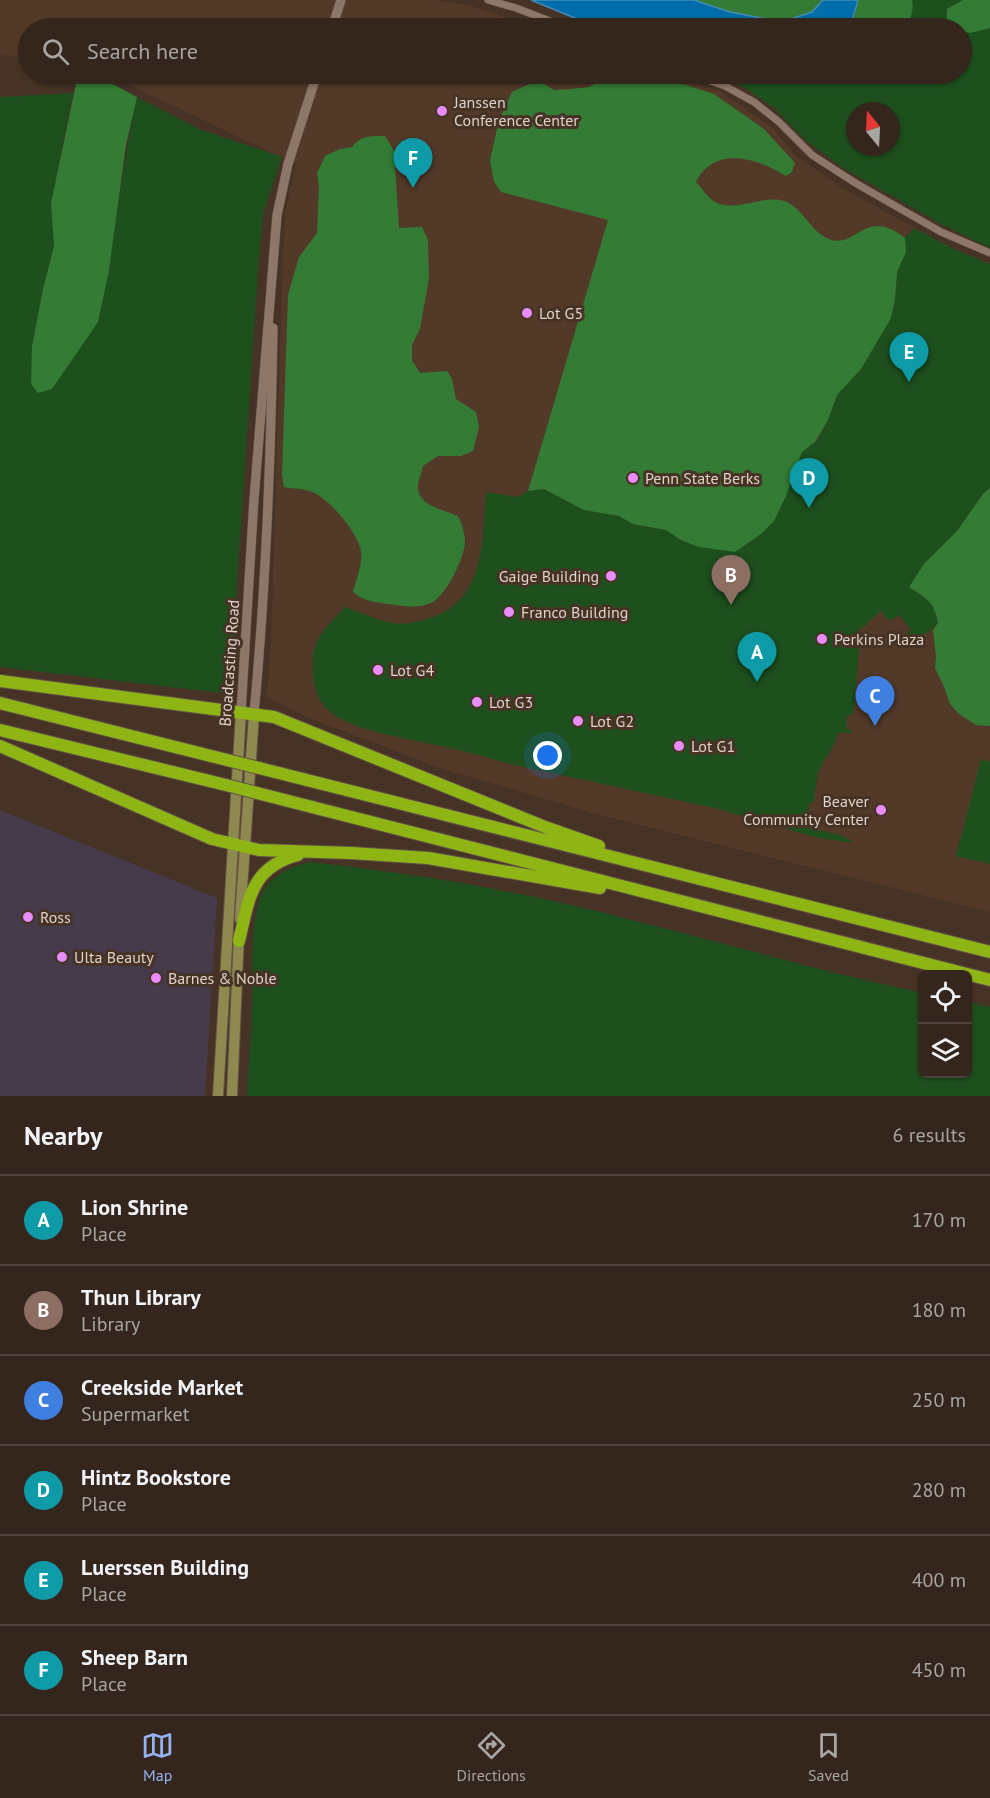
<!DOCTYPE html>
<html lang="en">
<head>
<meta charset="utf-8">
<style>
	body { margin:0; font-family:"PT Sans",sans-serif; background:#3c2e25; color:#f1f3f6 }
	.controls { position:absolute; right:18px; bottom:18px; display:grid; overflow:hidden; border-radius:9px; box-shadow:0 2px 4px #0004 }
	.controls button { width:54px; height:54px; display:grid; place-items:center; padding:0; border:0; border-bottom:2px solid #4e433b; background:#34261c; color:#f1f3f6; font:30px sans-serif }
	.compass { position:absolute; left:846px; top:102px; width:54px; height:54px; border-radius:50%; background:#34261c; box-shadow:0 2px 4px #0004; rotate:342deg }
	.you { position:absolute; left:548px; top:756px; width:21px; height:21px; margin:-15px; border:4px solid #fff; border-radius:50%; background:#1a73e8; box-shadow:0 0 0 9px #1a73e833 }
	.badge { display:grid; place-items:center; width:39px; height:39px; border-radius:50%; background:#95b2f1; color:#fff; font-size:20px; font-weight:700 }
	.pin { position:absolute; translate:-50% -50px; filter:drop-shadow(0 2px 3px #0008) }
	.pin::after { content:''; position:absolute; top:32px; width:21px; height:18px; background:inherit; clip-path:polygon(0 0,100% 0,50% 100%) }
	.list { margin:0; padding:0; list-style:none }
	h2 { display:flex; justify-content:space-between; align-items:center; height:78px; margin:0; padding:0 24px; font-size:26px }
	h2 small { font-size:20px; font-weight:400; color:#a9a5a3 }
	.list li { display:grid; grid-template-columns:39px 1fr auto; gap:18px; align-items:center; box-sizing:border-box; height:90px; padding:0 24px; border-top:2px solid #4e433b }
	.list b { display:block; font-size:22px; white-space:nowrap }
	.list p { margin:0; font-size:20px; white-space:nowrap; color:#a9a5a3 }
	.list em { font-size:20px; font-style:normal; color:#a9a5a3 }
	.icon { flex:none; width:33px; height:33px; fill:none; stroke:currentColor; stroke-width:2; stroke-linecap:round; stroke-linejoin:round }
	.map { position:relative; flex:none; width:990px; height:1096px; overflow:hidden }
	.search { position:absolute; background:#34261c; box-shadow:0 2px 4px #0004; left:18px; right:18px; top:18px; height:66px; display:flex; align-items:center; gap:15px; box-sizing:border-box; padding:0 21px; border-radius:33px; color:#a9a5a3; font-size:22px }
	.sheet { height:618px; background:#34261c }
	nav { display:flex; justify-content:space-around; align-items:center; box-sizing:border-box; height:84px; border-top:2px solid #4e433b; background:#34261c; font-size:16px; color:#a9a5a3 }
	nav a { display:grid; justify-items:center; gap:3px }
	nav .on { color:#95b2f1 }
	.map>svg:first-child { display:block }
	.commercial { fill:#463b4a }
	.built { fill:#533a28 }
	.green { fill:#1d501d; fill-rule:evenodd }
	.forest { fill:#347c35 }
	.water { fill:#016dab; stroke:#448cb4; stroke-width:1.5 }
	.lines { fill:none; stroke-linecap:round; stroke-linejoin:round }
	.minor-casing { stroke:#625246; stroke-width:8 }
	.tertiary-casing { stroke:#625246; stroke-width:10 }
	.secondary-casing { stroke:#625246; stroke-width:12 }
	.motorway-casing { stroke:#625246; stroke-width:14 }
	.minor { stroke:#8e7768; stroke-width:7 }
	.tertiary { stroke:#8e7768; stroke-width:9 }
	.secondary { stroke:#8e8a4f; stroke-width:10 }
	.motorway { stroke:#8fb515; stroke-width:12 }
	.motorway-bridge-casing { stroke:#625246; stroke-width:14; stroke-linecap:butt }
	.motorway-bridge { stroke:#8fb515; stroke-width:12 }
	.poi-dot { fill:#e98dfd; stroke:#463325; stroke-width:2 }
	.labels { text-anchor:middle; dominant-baseline:central; stroke-width:6; stroke-linejoin:round; paint-order:stroke }
	.poi-label { font-size:16px; fill:#dfd3ca; stroke:#463325; text-anchor:start }
	.street-label { font-size:16px; fill:#dfd3ca; stroke:#463325 }
</style>
</head>
<body>
<div class="map">
<svg width="990" height="1096" viewBox="0 0 990 1096">
	<rect width="100%" height="100%" fill="#463325"/>
	<!-- commercial -->
	<path class="commercial" d="M0 810 217 898 205 1096H0Z"/>
	<!-- built -->
	<path class="built" d="M0 0H434L471 6 539 28H28V58L0 55Z
		M106 74H665L721 92 773 128 795 155 840 187 954 249 990 264V912L593 813 440 768 307 717 267 697 271 643 283 252 286 207 296 164Z"/>
	<!-- green -->
	<path class="green" d="M531 0H990V248L943 225 843 168 805 140 775 109 747 89 723 77 724 74H962V28H599ZM855 111H891V147H855Z
		M73 93 51 203 54 246 43 289 32 346 98 322C114 247 121 171 137 97L199 129 282 157 264 210 259 257 237 584 233 685 222 693 0 667V97Z
		M914 228 954 249 990 264V488L983 494 957 531 924 564 910 587 932 602 938 623 909 649 901 639 911 630 899 615 889 621 881 611 857 632 864 641 859 646 854 707 852 715H847L846 729H850L852 733 841 732 838 734C834 748 823 760 818 774 816 781 815 794 814 803L810 802 805 827 844 836V838L851 840V843L815 837 714 808 506 763C478 754 450 748 421 742 395 736 355 730 333 714 320 705 314 690 313 675 309 642 324 629 345 607 360 612 377 620 393 623 406 625 418 622 430 618 486 600 482 540 486 492L517 497 528 491 544 489 584 510 619 516 633 524 666 530 681 540 774 521 786 496 802 452 816 442 828 420 837 395 861 369 895 300 897 272 906 252 905 238Z
		M981 759 990 762V864L956 856Z
		M311 862C389 871 467 882 544 899 671 927 795 966 922 993V1074H968V1002L990 1007V1096H247C248 1067 251 1038 252 1008 254 976 248 923 262 894 271 875 292 866 311 862Z"/>
	<!-- forest -->
	<path class="forest" d="M695 0H823L812 12 782 22 730 12Z
		M858 0H912C914 12 911 19 904 28H858L852 26Z
		M963 0H990V28L970 33 962 31V28L947 27V9Z
		M94 74 137 97 126 145 109 270 98 322 52 389 38 393 31 384 32 346 43 289 54 246 51 203 77 79Z
		M611 74H652L714 94 764 129 795 163 792 172 786 176C757 158 715 145 696 182 701 187 708 198 715 202 737 213 762 194 784 201 803 207 810 232 829 239 857 250 864 206 905 238L906 252 897 272 895 300 891 318 861 369 837 395 828 420 815 442 802 452 786 496 774 521 761 534 735 552 699 547 681 540 666 530 633 524 619 516 584 510 544 489 528 491 608 220 501 192 494 182 490 160 499 120 512 92 538 80 554 90 571 89 589 87Z
		M385 136 394 151 399 228 422 227 428 240 429 278 420 329 412 345V360L420 373 447 371 452 379 456 399 476 412 479 427 473 451 461 456H438L423 466C422 472 419 479 418 485 416 505 444 510 458 516 462 524 465 533 465 542 464 559 447 593 433 602 420 609 402 606 388 604 375 602 363 601 353 592 356 580 363 563 361 551 358 533 329 498 312 492 303 488 293 489 284 487L282 475 288 295 299 257 317 233 319 187 317 173 325 156 340 149 352 147C361 135 371 136 385 136Z
		M990 488V726L976 725 959 714 950 704 943 684 935 668 936 656 933 630 938 623C934 601 927 599 909 587L924 564 957 531 983 494Z"/>
	<!-- water -->
	<path class="water" d="M531 0H694L730 12 782 22 812 12 823 0H858L850 28H599Z"/>
	<g class="lines">
		<defs>
			<path id="minor" d="M488 0 516 8 568 28
				M691 74 725 86 754 102 779 122 812 155 857 184 941 232 990 253"/>
			<path id="tertiary" d="M332 28 341 0
				M241 712 254 499 277 215 288 164 317 74
				M254 714C266 586 271 457 273 328"/>
			<path id="secondary" d="M240 919 254 714
				M218 1096 241 712
				M232 1096 239 934"/>
			<path id="motorway" d="M0 681 274 717 545 827 599 846
				M0 703 231 761
				M0 730 230 786
				M0 746 212 839 259 850 351 853 428 858 600 888
				M259 768 990 952
				M257 793 990 980
				M239 941C249 899 251 867 298 855"/>
		</defs>
		<!-- minor casing -->
		<use href="#minor" class="minor-casing"/>
		<!-- tertiary casing -->
		<use href="#tertiary" class="tertiary-casing"/>
		<!-- secondary casing -->
		<use href="#secondary" class="secondary-casing"/>
		<!-- motorway casing -->
		<use href="#motorway" class="motorway-casing"/>
		<!-- minor -->
		<use href="#minor" class="minor"/>
		<!-- tertiary -->
		<use href="#tertiary" class="tertiary"/>
		<!-- secondary -->
		<use href="#secondary" class="secondary"/>
		<!-- motorway -->
		<use href="#motorway" class="motorway"/>
		<defs>
			<path id="motorway-bridge" d="M231 761 259 768
				M230 786 257 793"/>
		</defs>
		<!-- motorway-bridge casing -->
		<use href="#motorway-bridge" class="motorway-bridge-casing"/>
		<!-- motorway-bridge -->
		<use href="#motorway-bridge" class="motorway-bridge"/>
	</g>
	<!-- markers -->
	<g class="poi-dot">
		<circle cx="442" cy="111" r="6"/>
		<circle cx="527" cy="313" r="6"/>
		<circle cx="633" cy="478" r="6"/>
		<circle cx="611" cy="576" r="6"/>
		<circle cx="509" cy="612" r="6"/>
		<circle cx="822" cy="639" r="6"/>
		<circle cx="378" cy="670" r="6"/>
		<circle cx="477" cy="702" r="6"/>
		<circle cx="578" cy="721" r="6"/>
		<circle cx="679" cy="746" r="6"/>
		<circle cx="881" cy="810" r="6"/>
		<circle cx="28" cy="917" r="6"/>
		<circle cx="62" cy="957" r="6"/>
		<circle cx="156" cy="978" r="6"/>
	</g>
	<g class="labels">
		<!-- poi labels -->
		<g class="poi-label">
			<text x="454" y="102">Janssen<tspan x="454" dy="18">Conference Center</tspan></text>
			<text x="539" y="313">Lot G5</text>
			<text x="645" y="478">Penn State Berks</text>
			<text x="599" y="576" text-anchor="end">Gaige Building</text>
			<text x="521" y="612">Franco Building</text>
			<text x="834" y="639">Perkins Plaza</text>
			<text x="390" y="670">Lot G4</text>
			<text x="489" y="702">Lot G3</text>
			<text x="590" y="721">Lot G2</text>
			<text x="691" y="746">Lot G1</text>
			<text x="869" y="801" text-anchor="end">Beaver<tspan x="869" dy="18">Community Center</tspan></text>
			<text x="40" y="917">Ross</text>
			<text x="74" y="957">Ulta Beauty</text>
			<text x="168" y="978">Barnes &amp; Noble</text>
		</g>
		<!-- street labels -->
		<g class="street-label">
			<text transform="translate(229 663) rotate(-86)">Broadcasting Road</text>
		</g>
	</g>
</svg>
<div class="controls">
<button><svg class="icon" aria-label="locate" viewBox="0 0 24 24"><circle cx="12" cy="12" r="6"/><path d="M12 2v4M12 18v4M2 12h4M18 12h4"/></svg></button>
<button><svg class="icon" aria-label="layers" viewBox="0 0 24 24"><path d="M12 4l9 5-9 5-9-5zM3 14l9 5 9-5"/></svg></button>
</div>
<svg class="compass" viewBox="-18 -18 36 36"><path d="M0-13l5 13h-10z" fill="#e53935"/><path d="M0 13l5-13h-10z" fill="#a9a5a3"/></svg>
<div class="you"></div>
<div class="pin badge" style="left:757px;top:682px;background:#0f9aa8">A</div>
<div class="pin badge" style="left:731px;top:605px;background:#8d6e63">B</div>
<div class="pin badge" style="left:875px;top:726px;background:#3f7fe0">C</div>
<div class="pin badge" style="left:809px;top:508px;background:#0f9aa8">D</div>
<div class="pin badge" style="left:909px;top:382px;background:#0f9aa8">E</div>
<div class="pin badge" style="left:413px;top:188px;background:#0f9aa8">F</div>
<div class="search"><svg class="icon" aria-label="search" viewBox="0 0 24 24"><circle cx="10" cy="10" r="6"/><path d="M15 15l6 6"/></svg>Search here</div>
</div>
<section class="sheet">
<h2>Nearby<small>6 results</small></h2>
<ul class="list">
<li><span class="badge" style="background:#0f9aa8">A</span><div><b>Lion Shrine</b><p>Place</p></div><em>170 m</em></li>
<li><span class="badge" style="background:#8d6e63">B</span><div><b>Thun Library</b><p>Library</p></div><em>180 m</em></li>
<li><span class="badge" style="background:#3f7fe0">C</span><div><b>Creekside Market</b><p>Supermarket</p></div><em>250 m</em></li>
<li><span class="badge" style="background:#0f9aa8">D</span><div><b>Hintz Bookstore</b><p>Place</p></div><em>280 m</em></li>
<li><span class="badge" style="background:#0f9aa8">E</span><div><b>Luerssen Building</b><p>Place</p></div><em>400 m</em></li>
<li><span class="badge" style="background:#0f9aa8">F</span><div><b>Sheep Barn</b><p>Place</p></div><em>450 m</em></li>
</ul>
</section>
<nav>
<a class="on"><svg class="icon" aria-label="map" viewBox="0 0 24 24"><path d="M3 6l6-2 6 2 6-2v14l-6 2-6-2-6 2zM9 4v14M15 6v14"/></svg>Map</a>
<a><svg class="icon" aria-label="directions" viewBox="0 0 24 24"><path d="M12 3l9 9-9 9-9-9zM9 14v-3h6M13 9l2 2-2 2"/></svg>Directions</a>
<a><svg class="icon" aria-label="saved" viewBox="0 0 24 24"><path d="M7 4h10v16l-5-4-5 4z"/></svg>Saved</a>
</nav>
</body>
</html>
